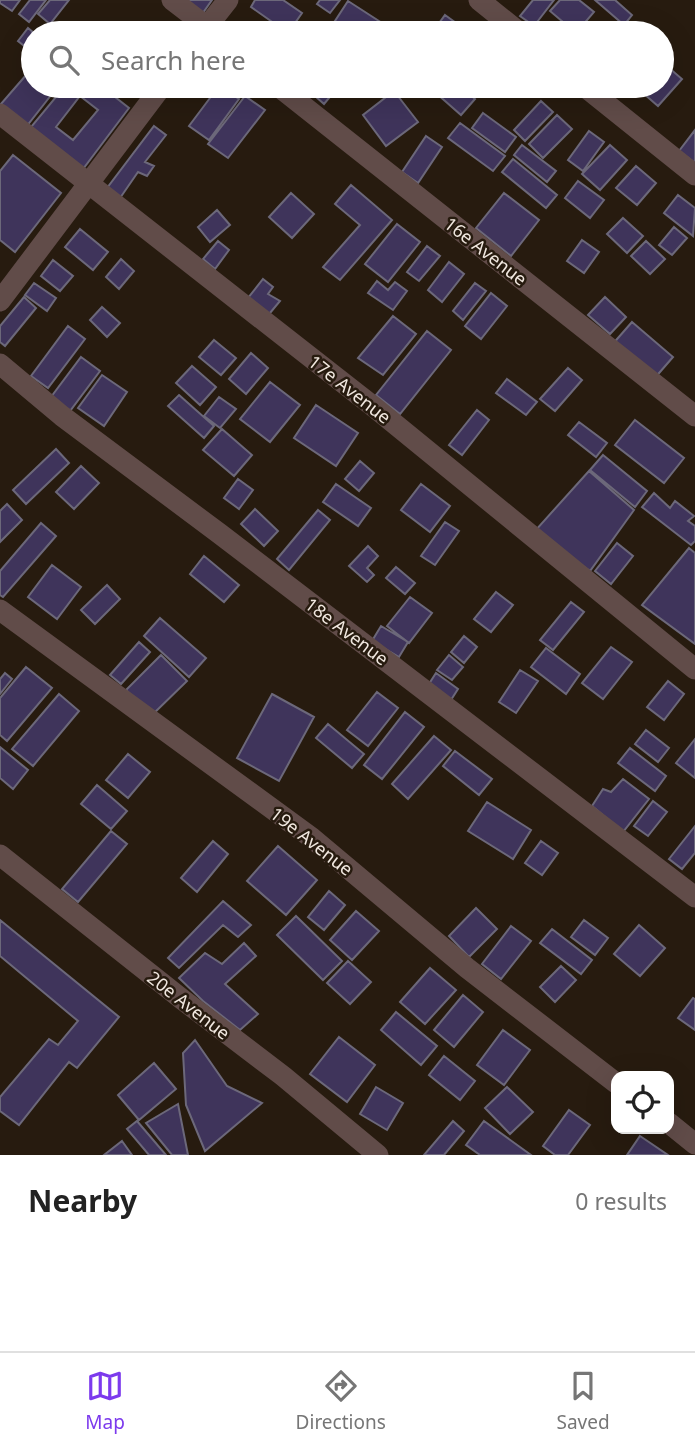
<!DOCTYPE html>
<html lang="en">
<head>
<meta charset="utf-8">
<style>
	body { margin:0; font-family:"Noto Sans",sans-serif; background:#f2f2f2; color:#222 }
	.controls { position:absolute; right:21px; bottom:21px; display:grid; overflow:hidden; border-radius:14px; box-shadow:0 7px 28px #0002 }
	.controls button { width:63px; height:63px; display:grid; place-items:center; padding:0; border:0; border-bottom:2px solid #e0e0e0; background:#fff; color:#222; font:35px sans-serif }
	.list { margin:0; padding:0; list-style:none }
	h2 { display:flex; justify-content:space-between; align-items:center; height:91px; margin:0; padding:0 28px; font-size:30px }
	h2 small { font-size:23px; font-weight:400; color:#767676 }
	.icon { flex:none; width:38px; height:38px; fill:none; stroke:currentColor; stroke-width:2; stroke-linecap:round; stroke-linejoin:round }
	.map { position:relative; flex:none; width:695px; height:1155px; overflow:hidden }
	.search { position:absolute; background:#fff; box-shadow:0 7px 28px #0002; left:21px; right:21px; top:21px; height:77px; display:flex; align-items:center; gap:18px; box-sizing:border-box; padding:0 24px; border-radius:38px; color:#767676; font-size:26px }
	.sheet { height:196px; background:#fff }
	nav { display:flex; justify-content:space-around; align-items:center; box-sizing:border-box; height:98px; border-top:2px solid #e0e0e0; background:#fff; font-size:19px; color:#767676 }
	nav a { display:grid; justify-items:center; gap:4px }
	nav .on { color:#7c3aed }
	.map>svg:first-child { display:block }
	.building { fill:#3f345b; stroke:#6c687a; stroke-width:2; fill-rule:evenodd }
	.lines { fill:none; stroke-linecap:round; stroke-linejoin:round }
	.minor { stroke:#614c49; stroke-width:21 }
	.labels { text-anchor:middle; dominant-baseline:central; stroke-width:5; stroke-linejoin:round; paint-order:stroke }
	.street-label { font-size:18px; fill:#f1e8e0; stroke:#271b0f }
</style>
</head>
<body>
<div class="map">
<svg width="695" height="1155" viewBox="0 0 695 1155">
	<rect width="100%" height="100%" fill="#271b0f"/>
	<!-- building -->
	<path class="building" d="M0 0H20L12 11 0 3Z
		M30 0H46L29 22 19 14Z
		M50 0H69L50 24 38 14Z
		M181 0H212L200 17Z
		M255 0H283L302 13 288 33 251 7Z
		M320 0H340L330 13 317 4Z
		M533 0H554L534 26 520 16Z
		M560 0H579L594 12 576 33 550 11Z
		M595 0H615L632 15 624 25Z
		M348 1 382 23 375 33H355L335 21Z
		M445 15 463 28 459 33H432Z
		M28 28 34 33 33 53 18 41Z
		M668 67 682 79 658 106 644 94 651 86H662V74Z
		M27 74 33 79V86H42L52 94 26 127 0 105Z
		M65 86H101L129 108 83 169 31 127ZM80 96 98 110 73 140 56 127Z
		M219 86 239 99 209 140 189 126Z
		M308 86H339L324 104 306 88Z
		M428 86H460L475 99 461 115Z
		M394 91 418 122 386 146 363 115Z
		M245 96 265 110 228 158 208 144Z
		M541 101 553 112 525 141 514 130Z
		M483 113 516 137 505 152 472 128Z
		M557 115 572 129 543 158 529 144Z
		M460 123 505 156 493 171 448 138Z
		M154 126 166 135 145 162 154 166 147 176 138 172 118 201 104 192Z
		M695 130V163L679 151Z
		M589 131 604 142 583 171 568 160Z
		M426 136 442 147 418 183 402 172Z
		M522 145 556 171 547 182 514 155Z
		M610 145 627 160 600 190 582 174Z
		M13 155 61 193 15 252 0 240V171Z
		M513 159 557 195 546 208 502 172Z
		M636 166 656 183 637 205 616 188Z
		M578 181 604 200 590 218 565 198Z
		M351 185 392 220 340 280 323 267 360 225 335 204Z
		M291 193 314 214 292 238 269 217Z
		M504 193 539 220 511 256 476 228Z
		M678 195 695 208 693 236 664 213Z
		M217 210 230 225 210 242 198 227Z
		M623 218 643 236 627 253 607 234Z
		M397 224 420 242 388 282 365 264Z
		M674 227 687 238 672 255 659 245Z
		M80 229 108 252 93 270 65 247Z
		M582 240 599 252 584 273 567 261Z
		M218 241 229 250 215 269 203 259Z
		M646 241 665 259 650 274 631 256Z
		M427 246 440 256 419 281 407 272Z
		M121 259 134 271 119 289 106 277Z
		M53 260 73 276 60 291 41 276Z
		M449 262 464 274 442 302 428 290Z
		M263 279 273 287 268 294 280 301 265 319 244 303Z
		M377 281 388 290 395 282 407 291 393 310 368 293Z
		M34 283 56 298 47 311 25 295Z
		M475 283 486 291 463 320 453 311Z
		M491 293 507 306 481 339 465 326Z
		M24 297 36 308 5 346 0 342V326Z
		M605 297 626 317 610 334 588 315Z
		M102 307 120 323 107 337 90 320Z
		M393 316 416 334 383 375 358 358Z
		M632 322 673 357 653 380 611 346Z
		M68 326 85 339 48 388 31 376Z
		M427 331 451 350 400 414 376 395Z
		M214 340 236 358 221 375 199 357Z
		M251 353 268 368 246 394 229 379Z
		M81 357 100 371 70 411 51 397Z
		M192 366 216 387 200 405 176 383Z
		M568 368 582 380 555 411 540 399Z
		M102 375 127 392 104 426 78 408Z
		M507 379 537 402 526 415 496 393Z
		M270 382 300 405 270 442 240 419Z
		M179 395 214 426 204 438 168 406Z
		M219 397 236 409 220 428 204 416Z
		M316 405 358 433 336 466 294 438Z
		M477 410 489 420 462 455 449 445Z
		M635 420 684 458 664 483 615 445Z
		M579 422 607 443 596 457 568 435Z
		M222 429 252 455 234 476 203 450Z
		M56 449 69 463 26 504 13 490Z
		M603 455 647 491 635 507 590 470Z
		M360 461 374 473 359 491 345 479Z
		M81 466 99 483 74 509 56 492Z
		M589 471 634 510 590 571 534 532Z
		M238 479 253 490 239 509 224 498Z
		M336 484 371 508 358 526 323 502Z
		M421 484 450 506 430 532 401 510Z
		M654 493 670 508 675 501 694 516 688 521 695 526V541L691 545 642 507Z
		M7 504 22 520 0 542V511Z
		M255 509 278 531 264 546 241 524Z
		M318 510 330 520 289 570 277 559Z
		M445 522 459 531 435 565 421 556Z
		M41 523 56 536 3 597 0 595V571Z
		M617 543 633 556 611 584 595 571Z
		M368 546 378 556 367 568 374 575 367 582 349 566Z
		M689 548 695 553V644L642 605Z
		M204 556 239 585 224 602 190 574Z
		M52 565 81 587 57 619 28 597Z
		M396 567 415 583 405 594 386 578Z
		M107 585 120 599 95 624 81 610Z
		M496 592 513 605 491 632 474 619Z
		M410 597 432 613 409 643 387 626Z
		M571 602 584 612 553 650 540 640Z
		M160 618 206 658 189 677 144 636Z
		M381 626 408 642 399 657 372 641Z
		M464 636 477 647 464 663 451 652Z
		M139 642 150 652 121 684 110 675Z
		M611 647 632 662 603 699 582 683Z
		M546 648 580 674 566 694 531 667Z
		M161 655 187 681 151 716 126 690Z
		M449 655 463 667 452 680 437 670Z
		M26 667 52 688 7 741 0 735V698Z
		M520 670 538 681 516 713 499 702Z
		M5 673 12 679 0 694V679Z
		M436 673 458 689 449 703 427 687Z
		M668 681 684 694 664 720 647 707Z
		M377 692 398 708 368 746 347 730Z
		M59 694 79 711 33 766 12 749Z
		M272 694 314 717 279 781 237 758Z
		M405 712 424 727 382 779 364 765Z
		M328 724 364 754 352 768 316 738Z
		M646 730 669 748 658 762 635 744Z
		M434 736 451 750 408 799 392 784Z
		M695 739V778L676 763Z
		M0 747 28 770 13 789 0 778Z
		M630 748 666 776 655 791 618 763Z
		M455 751 492 779 479 795 443 766Z
		M128 754 150 772 128 798 106 780Z
		M623 779 649 799 623 832 592 806 603 789 611 792Z
		M97 785 127 811 111 829 81 804Z
		M653 801 667 812 648 836 634 826Z
		M487 802 531 830 513 859 468 831Z
		M695 826V853L682 869 669 859Z
		M111 831 127 844 78 902 62 889Z
		M213 841 228 854 197 892 181 878Z
		M541 841 558 853 542 875 525 863Z
		M278 846 317 880 286 915 247 881Z
		M329 891 345 905 324 930 308 917Z
		M223 901 251 925 238 937 223 925 179 968 168 958Z
		M476 908 497 929 469 957 449 936Z
		M356 911 379 931 352 960 330 940Z
		M296 916 342 961 323 980 277 935Z
		M0 920 119 1017 77 1068 69 1062 19 1125 0 1111V1097L49 1039 58 1045 78 1021 0 956Z
		M584 920 608 938 595 955 571 937Z
		M639 925 665 948 640 976 614 954Z
		M511 926 531 941 501 979 482 964Z
		M552 929 592 960 581 974 540 943Z
		M244 943 256 956 225 984 258 1014 240 1030 203 1001 179 978 205 953 222 964Z
		M348 961 371 982 350 1004 327 983Z
		M561 966 576 980 555 1002 540 987Z
		M430 968 456 990 425 1024 400 1002Z
		M463 995 483 1012 454 1047 434 1030Z
		M693 998 695 999V1030L678 1018Z
		M396 1012 437 1046 421 1065 381 1030Z
		M503 1030 530 1050 504 1085 477 1065Z
		M339 1037 375 1065 347 1102 310 1074Z
		M195 1040 227 1086 262 1103 205 1151 186 1105 183 1053Z
		M444 1056 475 1081 460 1100 429 1075Z
		M154 1063 176 1089 139 1120 118 1095Z
		M376 1087 403 1103 387 1130 360 1114Z
		M507 1087 533 1112 510 1134 485 1108Z
		M178 1104 188 1155H172L146 1123Z
		M569 1110 590 1125 568 1155H555L543 1146Z
		M137 1121 166 1155H149L127 1129Z
		M453 1121 464 1131 444 1155H424Z
		M484 1121 531 1155H480L466 1145Z
		M640 1136 668 1155H627Z
		M122 1141 132 1155H104Z"/>
	<g class="lines">
		<!-- minor -->
		<path class="minor" d="M172 0 215 33
			M479 0 520 33
			M202 33 228 0
			M278 86 695 416
			M584 86 695 175
			M0 114 374 407 695 669
			M0 301 162 86
			M0 364 62 416 220 534 695 897
			M0 610 312 838 467 968 616 1083
			M0 855 183 1000 283 1076 378 1155
			M669 1123 695 1144"/>
	</g>
	<g class="labels">
		<!-- street labels -->
		<g class="street-label">
			<text transform="translate(486 251) rotate(38)">16e Avenue</text>
			<text transform="translate(350 389) rotate(38)">17e Avenue</text>
			<text transform="translate(347 631) rotate(37)">18e Avenue</text>
			<text transform="translate(312 841) rotate(38)">19e Avenue</text>
			<text transform="translate(189 1005) rotate(38)">20e Avenue</text>
		</g>
	</g>
</svg>
<div class="controls">
<button><svg class="icon" aria-label="locate" viewBox="0 0 24 24"><circle cx="12" cy="12" r="6"/><path d="M12 2v4M12 18v4M2 12h4M18 12h4"/></svg></button>
</div>
<div class="search"><svg class="icon" aria-label="search" viewBox="0 0 24 24"><circle cx="10" cy="10" r="6"/><path d="M15 15l6 6"/></svg>Search here</div>
</div>
<section class="sheet">
<h2>Nearby<small>0 results</small></h2>
<ul class="list">
</ul>
</section>
<nav>
<a class="on"><svg class="icon" aria-label="map" viewBox="0 0 24 24"><path d="M3 6l6-2 6 2 6-2v14l-6 2-6-2-6 2zM9 4v14M15 6v14"/></svg>Map</a>
<a><svg class="icon" aria-label="directions" viewBox="0 0 24 24"><path d="M12 3l9 9-9 9-9-9zM9 14v-3h6M13 9l2 2-2 2"/></svg>Directions</a>
<a><svg class="icon" aria-label="saved" viewBox="0 0 24 24"><path d="M7 4h10v16l-5-4-5 4z"/></svg>Saved</a>
</nav>
</body>
</html>
